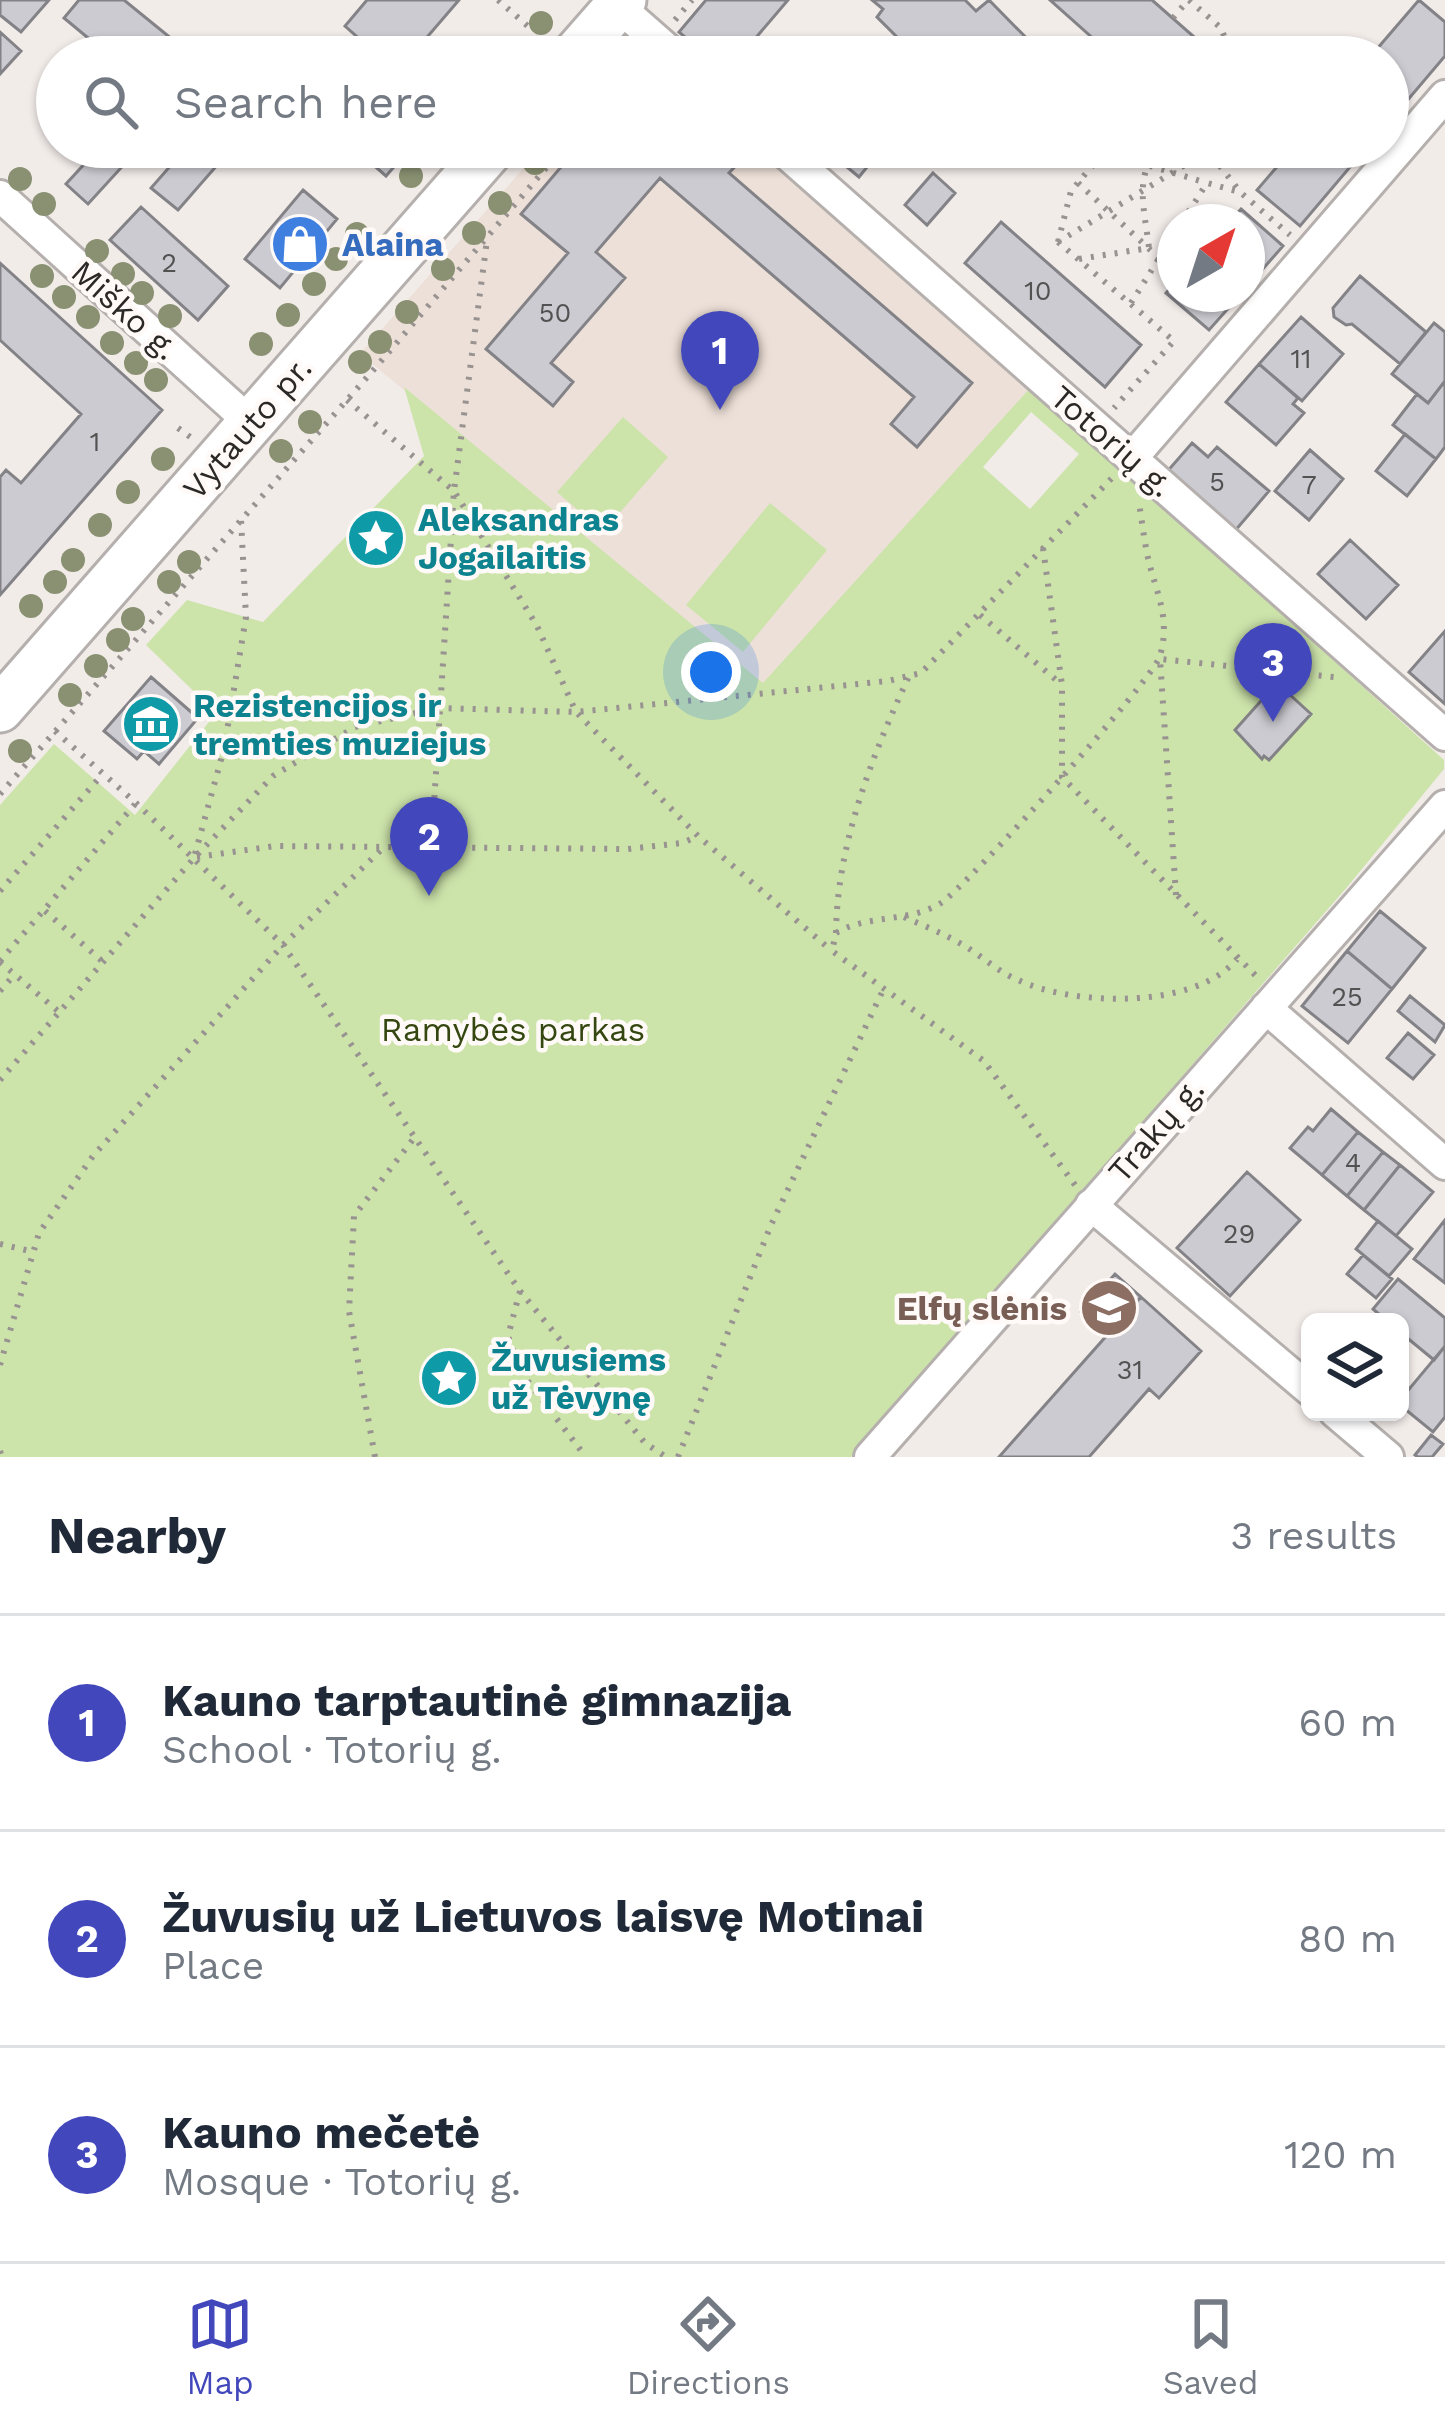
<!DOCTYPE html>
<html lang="en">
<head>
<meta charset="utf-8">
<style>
	body { margin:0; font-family:"Work Sans",sans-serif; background:#f2f2f3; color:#1f2937 }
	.controls { position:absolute; right:36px; bottom:36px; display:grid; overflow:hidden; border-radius:18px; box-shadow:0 3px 9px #0004 }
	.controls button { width:108px; height:108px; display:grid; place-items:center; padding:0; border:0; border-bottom:3px solid #e0e1e3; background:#fff; color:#1f2937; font:60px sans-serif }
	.compass { position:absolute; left:1157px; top:204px; width:108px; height:108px; border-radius:50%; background:#fff; box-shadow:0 3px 9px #0004; rotate:39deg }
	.you { position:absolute; left:711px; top:672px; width:42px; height:42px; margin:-30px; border:9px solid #fff; border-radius:50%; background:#1a73e8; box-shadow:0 0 0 18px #1a73e833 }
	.badge { display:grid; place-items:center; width:78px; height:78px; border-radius:50%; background:#4248bc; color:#fff; font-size:39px; font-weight:700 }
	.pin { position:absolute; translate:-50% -99px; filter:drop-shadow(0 3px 6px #0008) }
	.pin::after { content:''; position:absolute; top:63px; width:42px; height:36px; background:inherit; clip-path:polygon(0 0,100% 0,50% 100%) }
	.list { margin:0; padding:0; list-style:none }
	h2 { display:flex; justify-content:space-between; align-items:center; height:156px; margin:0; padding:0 48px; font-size:51px }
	h2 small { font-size:39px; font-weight:400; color:#747a83 }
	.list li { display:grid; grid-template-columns:78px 1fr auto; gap:36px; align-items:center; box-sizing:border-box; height:216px; padding:0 48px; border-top:3px solid #e0e1e3 }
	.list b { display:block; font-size:45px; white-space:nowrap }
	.list p { margin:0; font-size:39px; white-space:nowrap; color:#747a83 }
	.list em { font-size:39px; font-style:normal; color:#747a83 }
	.icon { flex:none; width:66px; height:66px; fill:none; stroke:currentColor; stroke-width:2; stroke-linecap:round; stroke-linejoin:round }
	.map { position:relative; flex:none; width:1445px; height:1457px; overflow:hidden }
	.search { position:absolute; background:#fff; box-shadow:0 3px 9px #0004; left:36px; right:36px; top:36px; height:132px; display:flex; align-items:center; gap:30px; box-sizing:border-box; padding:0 42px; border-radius:66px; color:#747a83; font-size:45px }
	.sheet { height:804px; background:#fff }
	nav { display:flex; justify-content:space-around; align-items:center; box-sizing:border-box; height:168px; border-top:3px solid #e0e1e3; background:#fff; font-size:33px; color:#747a83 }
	nav a { display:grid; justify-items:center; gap:6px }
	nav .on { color:#4248bc }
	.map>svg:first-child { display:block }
	.built { fill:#ede0d8 }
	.green { fill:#cce3aa; fill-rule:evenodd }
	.building { fill:#cccbd1; stroke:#838287; stroke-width:3 }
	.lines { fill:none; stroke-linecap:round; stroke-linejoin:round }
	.street-casing { stroke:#b5b0ad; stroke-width:36 }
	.primary-casing { stroke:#b5b0ad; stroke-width:51 }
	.path { stroke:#989391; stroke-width:6; stroke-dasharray:3 9; stroke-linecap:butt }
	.street { stroke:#fff; stroke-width:30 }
	.primary { stroke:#fff; stroke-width:45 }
	.tree { fill:#8a9172 }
	.labels { text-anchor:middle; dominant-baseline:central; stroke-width:9; stroke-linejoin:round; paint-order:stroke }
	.number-label { font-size:27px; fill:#535252 }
	.shop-label { font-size:33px; font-weight:bold; fill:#366cbe; stroke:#fffaf7; text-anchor:start }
	.street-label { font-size:33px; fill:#2b2928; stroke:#fffaf7 }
	.culture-label { font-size:33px; font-weight:bold; fill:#0d838f; stroke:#fffaf7; text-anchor:start }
	.park-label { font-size:33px; fill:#354710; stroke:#fffaf7 }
	.education-label { font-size:33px; font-weight:bold; fill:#785e54; stroke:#fffaf7; text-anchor:end }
</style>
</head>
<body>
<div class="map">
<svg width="1445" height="1457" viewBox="0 0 1445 1457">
	<rect width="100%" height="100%" fill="#f2ece9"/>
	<!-- built -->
	<path class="built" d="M542 147H760L1031 387 763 684 360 354Z"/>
	<!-- green -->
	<path class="green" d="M404 387 763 683 1031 387 1444 760V769L1348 886 851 1457H0V805L54 744 135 815 216 713 146 645 187 600 263 622 424 456ZM1031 412 1079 454 1030 509 983 467Z
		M623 417 668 457 603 532 557 492Z
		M770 503 827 550 743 652 686 605Z"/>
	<!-- building -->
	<path class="building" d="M0 0H49L21 32 0 15Z
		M79 0H124L183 48 176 57H111L64 18Z
		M367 0H459L410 57H380L345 26Z
		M706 0H788L753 41 771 57H708L679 32Z
		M872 0H965L976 11 989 0 1045 57H917L877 17 883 9Z
		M1050 0H1152L1217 57H1114Z
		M1419 0 1445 22V56L1389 122 1388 57H1370Z
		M0 32 21 51 0 74Z
		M100 147H140L88 204 66 184Z
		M187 147H233L178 210 151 188Z
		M353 147H411L386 176Z
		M578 147H728L742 159 729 173 972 383 917 447 891 424 914 397 660 178 596 252 625 278 551 363 573 382 553 406 486 349 568 253 521 214Z
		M833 147H883L859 177 829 152Z
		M1294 147H1367L1300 226 1257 190Z
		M933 173 955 193 927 225 905 205Z
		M303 190 337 219 280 288 245 259Z
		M141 207 228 286 198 320 110 240Z
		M1241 209 1283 246 1247 287V222H1229Z
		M1001 222 1141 345 1105 387 965 263Z
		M0 263 162 410 0 595V477L6 470 21 483 81 414 0 340Z
		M1360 276 1426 332 1400 364 1352 324 1346 325 1334 317 1333 308Z
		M1175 283V294H1241L1209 330 1166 293Z
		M1301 317 1343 354 1302 401 1259 364Z
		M1434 323 1445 332V381L1428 403 1392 374Z
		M1259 364 1298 398 1293 404 1304 413 1276 445 1226 402Z
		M1445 381V447L1436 459 1393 425 1417 394 1428 403Z
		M1405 434 1436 459 1407 496 1376 471Z
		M1192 443 1208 457 1217 447 1269 491 1234 532 1165 474Z
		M1310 450 1343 479 1309 520 1275 491Z
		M1350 540 1398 585 1366 619 1318 574Z
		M1445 631V704L1409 672Z
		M151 677 198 718 159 764 144 751 137 759 104 731Z
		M1277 683 1311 714 1269 760 1264 756 1262 759 1235 730Z
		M1380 911 1425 948 1392 989 1347 951Z
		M1347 951 1392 989 1348 1043 1302 1006Z
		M1410 996 1445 1025 1435 1042 1398 1011Z
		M1408 1033 1434 1055 1413 1079 1387 1058Z
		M1331 1109 1358 1132 1322 1175 1290 1148 1308 1127 1313 1131Z
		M1358 1132 1383 1152 1347 1196 1322 1175Z
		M1383 1152 1400 1165 1364 1210 1347 1196Z
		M1400 1165 1433 1192 1396 1236 1364 1210Z
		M1247 1172 1300 1220 1230 1296 1177 1248Z
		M1445 1220V1283L1414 1259Z
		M1378 1221 1412 1249 1389 1276 1356 1249Z
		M1363 1255 1392 1279 1376 1298 1347 1274Z
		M1115 1274 1141 1297 1107 1335 1081 1312Z
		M1398 1279 1445 1318V1346L1434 1360 1400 1332V1322H1388L1373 1309Z
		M1141 1297 1201 1351 1159 1398 1149 1389 1089 1457H999Z
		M1445 1346V1417L1433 1432 1400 1405V1400Z
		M1431 1435 1443 1444 1432 1457H1418L1415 1455Z"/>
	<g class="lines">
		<defs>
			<path id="street" d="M618 6 676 57
				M779 147 1445 735
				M0 196 251 423
				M1132 458 1445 96
				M1266 1008 1445 1164
				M1091 1205 1310 1390
				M1335 1412 1388 1457
				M870 1457 1445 806"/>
			<path id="primary" d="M573 57 623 0
				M0 709 493 147"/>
		</defs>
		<!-- street casing -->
		<use href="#street" class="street-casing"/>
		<!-- primary casing -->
		<use href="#primary" class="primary-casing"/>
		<!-- path -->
		<path class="path" d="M498 0 530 28
			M1189 0 1221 28 1232 57
			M1173 18 1188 0
			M675 20 692 0
			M1205 147 1238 189
			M1104 152 1207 183
			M1078 183 1159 258
			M1182 222 1207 183 1240 192 1290 235
			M1058 242 1174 341 1114 408
			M1058 242 1208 151
			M1058 242 1071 191 1108 147
			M1079 259 1149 248C1145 211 1133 177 1159 147
			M1131 303 1175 233
			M347 400 454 491 537 626 576 712 698 836 832 951
			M178 428 193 439
			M1043 548 1062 685V777L1259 979
			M980 615 1062 685
			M55 731 136 803 283 945 520 1291 645 1443 666 1457
			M0 794 376 367 564 147
			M195 854 224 749 246 617 241 519
			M197 857 275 846 628 849 682 843 698 836
			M429 882 454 491 487 240
			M0 891 101 776
			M1176 895 1160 659 1334 677
			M45 911 103 962
			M904 917C924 926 945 934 963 945 982 956 998 972 1018 980 1073 1006 1195 1010 1237 959
			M836 933C837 844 872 756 909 676
			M0 961 136 803
			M0 962 59 1012
			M0 991 15 974
			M0 1080 194 858 273 776 355 727 438 708 576 712 888 681 921 673 1112 478
			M1075 1185 984 1061 832 951 836 933C867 914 909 923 941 903 967 886 1154 679 1160 656 1171 617 1156 593 1148 558 1144 540 1142 521 1139 503
			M0 1244 34 1252
			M520 1291 508 1336 520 1371 586 1457
			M0 1365 39 1233 93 1156 283 945 384 847
			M0 1451 2 1457
			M375 1457 349 1311 354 1216 414 1138
			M678 1457 771 1225 885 986"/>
		<!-- street -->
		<use href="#street" class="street"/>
		<!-- primary -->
		<use href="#primary" class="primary"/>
	</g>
	<!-- trees -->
	<g class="tree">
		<circle cx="541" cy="23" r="12"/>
		<circle cx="535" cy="163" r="12"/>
		<circle cx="411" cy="176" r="12"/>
		<circle cx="20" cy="179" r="12"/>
		<circle cx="500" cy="203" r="12"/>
		<circle cx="44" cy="204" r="12"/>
		<circle cx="474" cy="233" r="12"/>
		<circle cx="357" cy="234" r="12"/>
		<circle cx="97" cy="251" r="12"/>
		<circle cx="336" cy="259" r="12"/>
		<circle cx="443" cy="269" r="12"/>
		<circle cx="123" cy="274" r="12"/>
		<circle cx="42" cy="276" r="12"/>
		<circle cx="314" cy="284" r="12"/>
		<circle cx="142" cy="293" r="12"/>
		<circle cx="64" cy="297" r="12"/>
		<circle cx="407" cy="312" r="12"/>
		<circle cx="288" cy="315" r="12"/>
		<circle cx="170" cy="316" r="12"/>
		<circle cx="88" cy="317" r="12"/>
		<circle cx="380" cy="342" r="12"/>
		<circle cx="112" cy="343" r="12"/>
		<circle cx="261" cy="344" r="12"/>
		<circle cx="360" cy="362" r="12"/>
		<circle cx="136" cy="363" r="12"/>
		<circle cx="156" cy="380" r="12"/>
		<circle cx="310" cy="422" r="12"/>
		<circle cx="281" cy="451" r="12"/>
		<circle cx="163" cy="459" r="12"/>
		<circle cx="128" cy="492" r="12"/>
		<circle cx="100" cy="525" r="12"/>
		<circle cx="73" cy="560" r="12"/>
		<circle cx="189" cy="562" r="12"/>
		<circle cx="55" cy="582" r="12"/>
		<circle cx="169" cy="582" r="12"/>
		<circle cx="31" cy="606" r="12"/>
		<circle cx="133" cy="619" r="12"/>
		<circle cx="118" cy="640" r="12"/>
		<circle cx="96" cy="666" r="12"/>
		<circle cx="70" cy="695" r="12"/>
		<circle cx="20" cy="751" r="12"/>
	</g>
	<!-- icons -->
	<defs>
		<symbol id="shop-disc" viewBox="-11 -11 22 22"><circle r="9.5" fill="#3f7fe0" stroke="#fffaf7"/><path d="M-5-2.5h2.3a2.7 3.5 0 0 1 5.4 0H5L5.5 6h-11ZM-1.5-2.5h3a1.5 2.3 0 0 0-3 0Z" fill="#fff"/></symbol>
		<symbol id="sight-disc" viewBox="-11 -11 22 22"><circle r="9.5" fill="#0f9aa8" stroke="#fffaf7"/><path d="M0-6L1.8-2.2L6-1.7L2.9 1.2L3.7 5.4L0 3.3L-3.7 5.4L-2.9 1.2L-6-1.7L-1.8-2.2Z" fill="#fff"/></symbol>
		<symbol id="museum-disc" viewBox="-11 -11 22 22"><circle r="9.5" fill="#0f9aa8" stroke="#fffaf7"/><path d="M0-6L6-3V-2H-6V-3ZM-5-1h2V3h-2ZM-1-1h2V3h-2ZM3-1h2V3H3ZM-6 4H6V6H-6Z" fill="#fff"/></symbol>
		<symbol id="school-disc" viewBox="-11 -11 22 22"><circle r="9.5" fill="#8d6e63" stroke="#fffaf7"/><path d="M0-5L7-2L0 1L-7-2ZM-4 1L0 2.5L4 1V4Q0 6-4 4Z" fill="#fff"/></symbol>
	</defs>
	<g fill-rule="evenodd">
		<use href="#shop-disc" x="267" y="211" width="66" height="66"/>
		<use href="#sight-disc" x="343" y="505" width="66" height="66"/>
		<use href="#museum-disc" x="118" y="691" width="66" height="66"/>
		<use href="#school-disc" x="1076" y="1275" width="66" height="66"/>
		<use href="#sight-disc" x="416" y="1345" width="66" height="66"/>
	</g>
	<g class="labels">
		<!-- number labels -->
		<g class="number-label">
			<text x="169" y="263">2</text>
			<text x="1038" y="291">10</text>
			<text x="555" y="313">50</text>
			<text x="1301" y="359">11</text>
			<text x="95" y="442">1</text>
			<text x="1217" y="482">5</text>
			<text x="1309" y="485">7</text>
			<text x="1347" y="997">25</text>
			<text x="1353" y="1163">4</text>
			<text x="1239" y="1234">29</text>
			<text x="1130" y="1370">31</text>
		</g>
		<!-- shop labels -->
		<g class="shop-label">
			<text x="342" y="244">Alaina</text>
		</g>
		<!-- street labels -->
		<g class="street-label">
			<text transform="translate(125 310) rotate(42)">Miško g.</text>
			<text transform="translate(247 428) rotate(-49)">Vytauto pr.</text>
			<text transform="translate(1112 441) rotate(41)">Totorių g.</text>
			<text transform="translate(1156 1130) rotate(-49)">Trakų g.</text>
		</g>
		<!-- culture labels -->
		<g class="culture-label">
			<text x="418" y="519">Aleksandras<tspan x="418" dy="38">Jogailaitis</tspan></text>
			<text x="193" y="705">Rezistencijos ir<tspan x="193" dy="38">tremties muziejus</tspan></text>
			<text x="491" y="1359">Žuvusiems<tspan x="491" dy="38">už Tėvynę</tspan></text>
		</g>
		<!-- park labels -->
		<g class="park-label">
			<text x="513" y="1029">Ramybės parkas</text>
		</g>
		<!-- education labels -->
		<g class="education-label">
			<text x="1067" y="1308">Elfų slėnis</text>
		</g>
	</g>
</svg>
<div class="controls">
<button><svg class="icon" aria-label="layers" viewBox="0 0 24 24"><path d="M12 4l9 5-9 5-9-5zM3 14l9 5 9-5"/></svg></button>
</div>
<svg class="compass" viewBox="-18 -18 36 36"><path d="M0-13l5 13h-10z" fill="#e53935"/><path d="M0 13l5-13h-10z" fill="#747a83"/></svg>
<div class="you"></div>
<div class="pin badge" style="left:720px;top:410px">1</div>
<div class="pin badge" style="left:429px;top:896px">2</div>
<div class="pin badge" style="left:1273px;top:722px">3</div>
<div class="search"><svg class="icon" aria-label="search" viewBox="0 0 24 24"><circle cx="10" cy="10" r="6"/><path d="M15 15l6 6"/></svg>Search here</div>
</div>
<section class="sheet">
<h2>Nearby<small>3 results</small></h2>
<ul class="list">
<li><span class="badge">1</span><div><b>Kauno tarptautinė gimnazija</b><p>School · Totorių g.</p></div><em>60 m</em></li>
<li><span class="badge">2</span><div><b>Žuvusių už Lietuvos laisvę Motinai</b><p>Place</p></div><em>80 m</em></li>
<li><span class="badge">3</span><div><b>Kauno mečetė</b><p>Mosque · Totorių g.</p></div><em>120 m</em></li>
</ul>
</section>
<nav>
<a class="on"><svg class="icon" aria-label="map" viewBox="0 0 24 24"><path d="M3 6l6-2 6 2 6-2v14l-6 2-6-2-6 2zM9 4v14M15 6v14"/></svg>Map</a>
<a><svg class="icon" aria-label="directions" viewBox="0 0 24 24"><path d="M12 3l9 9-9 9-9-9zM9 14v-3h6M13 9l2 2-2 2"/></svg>Directions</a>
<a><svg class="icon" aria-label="saved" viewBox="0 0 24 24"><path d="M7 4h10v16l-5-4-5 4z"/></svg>Saved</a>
</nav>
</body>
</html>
